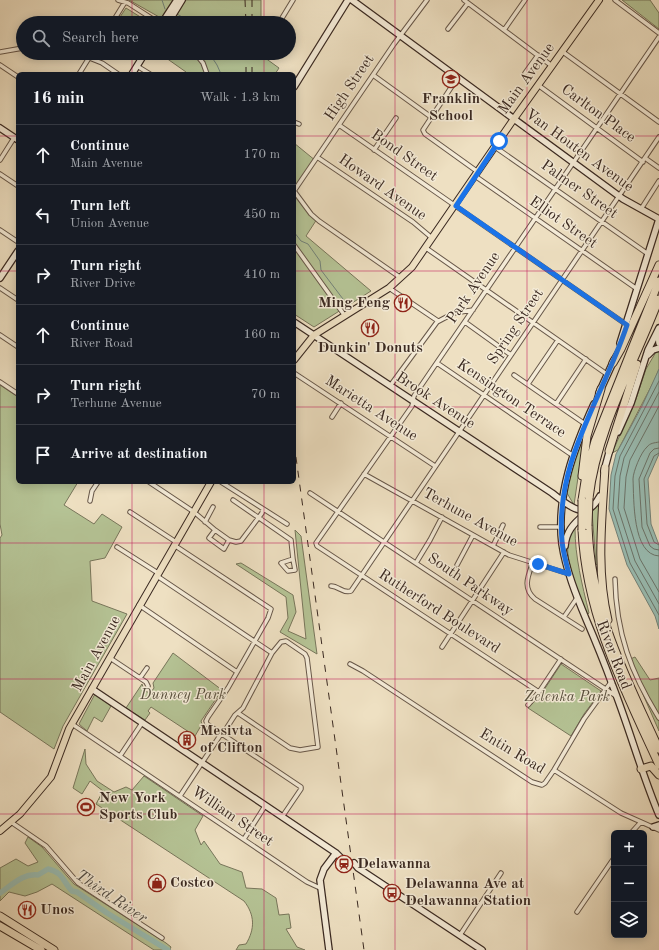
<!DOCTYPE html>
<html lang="en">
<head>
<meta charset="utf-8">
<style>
	body { margin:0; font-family:"Old Standard TT",serif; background:#20242c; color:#f1f3f6 }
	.controls { position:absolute; right:12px; bottom:12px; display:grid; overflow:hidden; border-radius:6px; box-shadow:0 2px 10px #0003 }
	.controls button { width:36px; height:36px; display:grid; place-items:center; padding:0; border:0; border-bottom:1px solid #363941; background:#171b24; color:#f1f3f6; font:20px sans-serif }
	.stop { position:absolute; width:12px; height:12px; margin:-9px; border:3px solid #1a73e8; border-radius:50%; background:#fff }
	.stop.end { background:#1a73e8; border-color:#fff; box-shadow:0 1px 4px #0008 }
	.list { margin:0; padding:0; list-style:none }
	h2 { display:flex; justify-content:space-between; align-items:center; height:52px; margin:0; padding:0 16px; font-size:17px }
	h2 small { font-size:13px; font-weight:400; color:#9ea1a6 }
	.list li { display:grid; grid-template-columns:26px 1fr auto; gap:12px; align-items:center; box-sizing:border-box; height:60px; padding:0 16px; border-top:1px solid #363941 }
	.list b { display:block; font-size:15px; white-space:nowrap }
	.list p { margin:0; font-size:13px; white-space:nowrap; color:#9ea1a6 }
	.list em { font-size:13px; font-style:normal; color:#9ea1a6 }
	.icon { flex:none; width:22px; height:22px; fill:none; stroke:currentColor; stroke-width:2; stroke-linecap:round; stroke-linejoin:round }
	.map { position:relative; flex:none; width:659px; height:950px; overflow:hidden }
	.search { position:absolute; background:#171b24; box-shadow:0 2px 10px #0003; left:16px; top:16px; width:280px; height:44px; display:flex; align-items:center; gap:10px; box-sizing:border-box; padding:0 14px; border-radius:22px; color:#9ea1a6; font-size:15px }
	.panel { position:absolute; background:#171b24; box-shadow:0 2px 10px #0003; left:16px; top:72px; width:280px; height:412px; border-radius:6px }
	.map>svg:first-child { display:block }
	.green { fill:#b5c395; stroke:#78765b }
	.water { fill:#99bdb3; stroke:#738279 }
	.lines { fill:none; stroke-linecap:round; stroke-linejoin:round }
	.shore { stroke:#6a736a; stroke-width:1 }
	.stream { stroke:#738279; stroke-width:1 }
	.river { stroke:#99bdb3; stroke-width:5.5 }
	.secondary-tunnel { stroke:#cabba2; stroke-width:5.5; stroke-dasharray:5.5 3; stroke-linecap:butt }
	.street-casing { stroke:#675749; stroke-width:5.5 }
	.secondary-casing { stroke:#3a2921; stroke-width:8 }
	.primary-casing { stroke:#3a2921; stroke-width:8 }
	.highway-casing { stroke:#3a2921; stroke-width:9 }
	.street { stroke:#f4ebd7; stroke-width:3.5 }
	.secondary { stroke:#f4ebd7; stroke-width:5.5 }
	.primary { stroke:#eee0c2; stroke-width:6 }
	.highway { stroke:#eee0c2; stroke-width:7 }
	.rail { stroke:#3a2921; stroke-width:1; stroke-dasharray:7 7; stroke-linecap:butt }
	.highway-bridge-casing { stroke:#3a2921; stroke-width:9; stroke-linecap:butt }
	.highway-bridge { stroke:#eee0c2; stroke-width:7 }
	.route { stroke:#1a73e8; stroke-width:5 }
	.grid { fill:none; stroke:#c2185b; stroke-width:1; stroke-opacity:0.55 }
	.labels { text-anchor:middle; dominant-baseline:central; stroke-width:3; stroke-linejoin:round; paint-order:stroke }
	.street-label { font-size:15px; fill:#3a2921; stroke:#f4ebd7 }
	.poi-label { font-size:15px; font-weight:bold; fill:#3a2921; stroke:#f4ebd7; text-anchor:start }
	.park-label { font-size:15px; font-style:italic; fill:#59503e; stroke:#f4ebd7 }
	.water-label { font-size:16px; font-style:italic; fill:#524e46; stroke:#f4ebd7 }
</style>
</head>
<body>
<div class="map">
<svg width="659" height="950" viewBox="0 0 659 950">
	<rect width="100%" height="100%" fill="#eee0c2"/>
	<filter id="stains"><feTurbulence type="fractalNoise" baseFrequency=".005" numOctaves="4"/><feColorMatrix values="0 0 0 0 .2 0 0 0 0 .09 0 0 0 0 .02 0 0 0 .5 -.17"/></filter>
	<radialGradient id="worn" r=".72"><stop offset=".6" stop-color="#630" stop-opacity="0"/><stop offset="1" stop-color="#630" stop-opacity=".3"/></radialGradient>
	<!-- green -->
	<path class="green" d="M129 0H261V23H165L168 22Z
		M622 0H650L659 13V29Z
		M126 8 150 23H116Z
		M159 53H261V55L279 68 275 74H185L186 72Z
		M294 143 316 161 295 192 317 219 306 236 371 291 314 327 294 314Z
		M656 352H659V369L655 379 618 450 612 453 636 399 646 369Z
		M0 385 18 397V482H78L64 505 94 524 102 514 122 527 105 558 90 561 92 601 127 614 63 726 54 749 0 712V538L2 535 0 524Z
		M585 429 574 505 567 493 569 474Z
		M599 502V567L596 564 592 512Z
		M575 528C575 557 582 584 589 613L587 615C580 596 561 554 570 536 571 533 573 530 575 528Z
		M295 530 301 536 317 654 280 632 288 618 286 597 236 564 241 563 293 595 296 612 288 631 306 639Z
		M173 653 222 690 201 721 202 724 195 736 151 707 148 711 150 713 145 720 126 708 142 684 144 690 147 692H151L154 688 153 683Z
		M635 657 650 680 659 678V731L628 660Z
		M561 664 601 691 584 714 571 736 528 708 540 696Z
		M95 694 111 706 102 722 94 717 87 731 79 724Z
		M85 749 86 764 97 781 114 792 126 787 132 790 144 776 203 816 195 830 201 845 204 841 220 864 242 872 246 888 262 889 276 898 279 915 289 914 291 928 286 929 297 947 305 950H236L239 945 246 944C255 929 255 915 244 901L96 804 103 791 90 781 82 794 73 788Z
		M28 837 42 847 74 884 166 943 171 947 170 949 171 950H154L52 884 37 892 25 896 9 892 0 901V868L16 859 28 866 38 862 25 843Z"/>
	<!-- water -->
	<path class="water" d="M659 369V454L648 479 651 524 659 545V629L655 616 627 565 609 509 611 475 616 454 642 406Z"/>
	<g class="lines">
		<!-- shore -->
		<path class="shore" d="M659 381 620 456 615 476 613 509 630 563 659 615
			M659 392 624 458 620 476 618 508 635 561 659 604
			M659 406 630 460 626 477 624 508 640 559 659 592
			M659 442C654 443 650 443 647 447 641 452 633 472 633 479 634 499 632 555 659 556
			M659 448 654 449 650 453 639 479 642 527 650 546 654 549 659 550
			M659 453 654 456 644 479 647 524 654 542 659 545"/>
		<!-- stream -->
		<path class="stream" d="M162 0 165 9
			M177 14 189 21 191 23
			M209 53 217 65 221 74
			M294 232 301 241 308 244 320 261 321 270 346 303"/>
		<!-- river -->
		<path class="river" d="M0 893C12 885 23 873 38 875L48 869C63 872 63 882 72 891L77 892 107 913 168 950"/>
		<!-- secondary-tunnel -->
		<path class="secondary-tunnel" d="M341 858 354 867"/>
		<defs>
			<path id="street" d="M118 0 128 3 159 23
				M464 0 552 66
				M615 0 659 33
				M112 23 125 2
				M279 23 293 0
				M448 29 468 3
				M504 30 525 0
				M0 52 23 48
				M563 52 659 122
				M77 53 102 63 118 74
				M195 53 203 63 207 74
				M0 65 18 77
				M137 66 150 74
				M525 73 538 55
				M79 74 92 53
				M373 75 431 117
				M458 77 423 130 425 134 478 172
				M538 85 643 162
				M294 122 299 124
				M339 125 627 325
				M495 147 648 254
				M374 150 396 118
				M317 157 413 222 432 238
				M645 158 659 168
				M0 160 14 138
				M0 174 18 186
				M475 176 637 289
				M294 191 394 44 427 0
				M294 191 311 214 319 221 401 278
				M641 209 659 181
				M0 230 18 242
				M294 245 345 316
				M426 248 608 375
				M0 288 18 300
				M389 288 438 321
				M465 322 511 355
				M0 335 18 347
				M437 363 572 455
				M294 373 435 466
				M514 375 585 424
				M0 382 18 394
				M528 384 558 340
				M390 386 437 322 454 313 473 310
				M556 404 586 359
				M332 417 341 403
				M364 474 509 555 569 574
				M149 482 194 512 215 530 229 540 236 542 241 541 262 513 263 509
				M221 482 287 524
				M310 493 616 696
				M233 500 291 540 293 559
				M90 501 92 491 98 482
				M130 512 176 542
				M205 522 213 507
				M540 527H562
				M215 530 209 538 224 549 229 540
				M174 545 271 609 268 618 228 688 208 717 206 721 207 724 301 787V789L282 817
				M493 546 503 525
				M117 547 158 573
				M293 559 295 570 288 571 281 563Z
				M533 562C528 576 522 588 535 599L582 629
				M416 563 430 540 442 517
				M457 565 473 535
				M157 576 272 653
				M615 579C616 633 631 673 659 718
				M331 586C339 586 343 594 351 591L659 137
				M139 605 237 672
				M564 617 577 598
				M442 647 504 552
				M110 658 146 682 148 686
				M350 664 363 671 532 782 542 785 545 783 554 770 584 719 611 682
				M140 678 147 668
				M539 692 317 546 316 543 412 406 414 396 659 37
				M528 705 539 692 561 659
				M72 724 307 882 320 888
				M226 729 235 715 243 708 272 653 281 642 286 641 305 654 307 658 318 747 300 750 290 748 238 713
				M120 756 142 723
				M554 770 621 813 659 830
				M180 796 221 734
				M11 822 46 846 78 883 162 938
				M631 833 641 822
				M244 839 265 806
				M577 912 614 858
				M460 935 501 873"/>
			<path id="secondary" d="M352 0 623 199 659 219
				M162 23 177 0
				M168 23 182 0
				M132 74 145 53
				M294 87 348 0
				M0 128 18 140
				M0 278 18 251
				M294 322 552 493C568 505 586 523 600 496
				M658 331 659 343
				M620 343 659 219
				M648 355 653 350 659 348
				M599 393 614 360
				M594 404C574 448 556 495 562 544 566 570 576 595 586 619 595 640 604 662 612 684 629 727 641 772 659 815
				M618 432 631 403 648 350 659 328
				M604 471 610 449
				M565 546C566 532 573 524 584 515
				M92 689 336 853 341 858
				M653 827 659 825
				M354 863 358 868 482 950
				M329 950 320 880 324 869 336 853"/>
			<path id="primary" d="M294 360 314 335 389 288 412 267 511 123 599 0
				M0 831 20 814 51 777 69 729 211 482"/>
			<path id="highway" d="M613 363 621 349 659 265
				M609 451 637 364
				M605 468C602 518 596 571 608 620
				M582 476 587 436 601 389
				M589 498C597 429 634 364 659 299
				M582 500 586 475 595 441 659 281
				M588 526C591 611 624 673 659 749
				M582 530C586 615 624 689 659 765
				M641 769 651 766 659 775
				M0 916 54 950
				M0 926 41 950"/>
		</defs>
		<!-- street casing -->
		<use href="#street" class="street-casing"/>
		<!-- secondary casing -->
		<use href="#secondary" class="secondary-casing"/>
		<!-- primary casing -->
		<use href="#primary" class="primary-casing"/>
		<!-- highway casing -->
		<use href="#highway" class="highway-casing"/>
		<!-- street -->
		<use href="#street" class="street"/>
		<!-- secondary -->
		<use href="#secondary" class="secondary"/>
		<!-- primary -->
		<use href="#primary" class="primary"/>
		<!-- highway -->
		<use href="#highway" class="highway"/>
		<!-- rail -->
		<path class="rail" d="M245 0 246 23
			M252 0V23
			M246 53V74
			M252 53V74
			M294 443 364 950"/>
		<defs>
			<path id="highway-bridge" d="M588 526 589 498
				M582 530V500"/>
		</defs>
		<!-- highway-bridge casing -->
		<use href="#highway-bridge" class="highway-bridge-casing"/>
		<!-- highway-bridge -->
		<use href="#highway-bridge" class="highway-bridge"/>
	</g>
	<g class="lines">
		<!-- route -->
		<path class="route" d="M499 141 456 206 627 325C603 398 555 460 562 541 563 552 566 563 569 574L538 564"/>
	</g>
	<!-- grid -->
	<path class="grid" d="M132 0V23M264 0V23M395 0V950M527 0V950M132 53V74M264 53V74M0 136H18M294 136H659M0 271H18M294 271H659M0 407H18M294 407H659M132 482V950M264 482V950M0 543H659M0 679H659M0 814H659"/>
	<!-- icons -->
	<defs>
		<symbol id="school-ring" viewBox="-11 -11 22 22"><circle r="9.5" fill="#f4ebd7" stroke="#8f2418" stroke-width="1.5"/><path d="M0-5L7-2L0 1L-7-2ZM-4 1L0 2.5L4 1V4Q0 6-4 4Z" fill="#8f2418"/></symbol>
		<symbol id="restaurant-ring" viewBox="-11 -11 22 22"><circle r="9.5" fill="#f4ebd7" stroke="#8f2418" stroke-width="1.5"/><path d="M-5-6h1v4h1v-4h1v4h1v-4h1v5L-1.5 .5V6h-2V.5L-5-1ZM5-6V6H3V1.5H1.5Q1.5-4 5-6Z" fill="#8f2418"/></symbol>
		<symbol id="building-ring" viewBox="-11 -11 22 22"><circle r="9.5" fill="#f4ebd7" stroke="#8f2418" stroke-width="1.5"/><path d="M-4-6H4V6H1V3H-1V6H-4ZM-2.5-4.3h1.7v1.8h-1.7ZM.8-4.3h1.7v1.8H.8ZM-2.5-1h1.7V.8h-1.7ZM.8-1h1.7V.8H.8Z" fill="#8f2418"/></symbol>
		<symbol id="stadium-ring" viewBox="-11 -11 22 22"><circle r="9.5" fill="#f4ebd7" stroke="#8f2418" stroke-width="1.5"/><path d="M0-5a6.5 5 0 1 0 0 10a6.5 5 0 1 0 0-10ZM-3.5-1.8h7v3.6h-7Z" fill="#8f2418"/></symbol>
		<symbol id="station-ring" viewBox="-11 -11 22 22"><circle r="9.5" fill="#f4ebd7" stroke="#8f2418" stroke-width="1.5"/><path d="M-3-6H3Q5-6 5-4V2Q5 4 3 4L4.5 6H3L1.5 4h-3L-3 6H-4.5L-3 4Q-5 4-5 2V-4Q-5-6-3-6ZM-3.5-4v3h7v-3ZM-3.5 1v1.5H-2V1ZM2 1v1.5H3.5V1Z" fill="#8f2418"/></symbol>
		<symbol id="shop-ring" viewBox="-11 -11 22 22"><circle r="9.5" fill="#f4ebd7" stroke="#8f2418" stroke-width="1.5"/><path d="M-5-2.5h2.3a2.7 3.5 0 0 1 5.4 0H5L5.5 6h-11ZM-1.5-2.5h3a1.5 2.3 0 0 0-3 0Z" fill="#8f2418"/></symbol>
		<symbol id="bus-ring" viewBox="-11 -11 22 22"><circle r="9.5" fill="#f4ebd7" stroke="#8f2418" stroke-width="1.5"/><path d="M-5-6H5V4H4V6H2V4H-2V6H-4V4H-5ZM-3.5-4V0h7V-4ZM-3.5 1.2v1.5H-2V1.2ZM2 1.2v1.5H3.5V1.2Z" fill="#8f2418"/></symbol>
	</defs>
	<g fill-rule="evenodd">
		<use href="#school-ring" x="441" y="69" width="20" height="20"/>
		<use href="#restaurant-ring" x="393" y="293" width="20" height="20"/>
		<use href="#restaurant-ring" x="360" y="318" width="20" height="20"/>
		<use href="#building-ring" x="177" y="730" width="20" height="20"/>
		<use href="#stadium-ring" x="76" y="797" width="20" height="20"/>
		<use href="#station-ring" x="334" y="854" width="20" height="20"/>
		<use href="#shop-ring" x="147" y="873" width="20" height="20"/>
		<use href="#bus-ring" x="382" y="883" width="20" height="20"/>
		<use href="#restaurant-ring" x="17" y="900" width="20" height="20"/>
	</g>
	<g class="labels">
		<!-- street labels -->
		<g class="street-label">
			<text transform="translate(527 79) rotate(-54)">Main Avenue</text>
			<text transform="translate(350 88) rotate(-56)">High Street</text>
			<text transform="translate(598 114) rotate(36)">Carlton Place</text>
			<text transform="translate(579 151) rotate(36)">Van Houten Avenue</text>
			<text transform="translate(404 156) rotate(35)">Bond Street</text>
			<text transform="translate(382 188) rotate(35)">Howard Avenue</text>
			<text transform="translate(579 190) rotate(35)">Palmer Street</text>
			<text transform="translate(563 223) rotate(35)">Elliot Street</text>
			<text transform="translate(474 288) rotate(-56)">Park Avenue</text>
			<text transform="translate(516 327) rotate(-56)">Spring Street</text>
			<text transform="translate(511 399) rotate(34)">Kensington Terrace</text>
			<text transform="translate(435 401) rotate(33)">Brook Avenue</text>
			<text transform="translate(371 409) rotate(33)">Marietta Avenue</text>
			<text transform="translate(470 518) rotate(29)">Terhune Avenue</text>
			<text transform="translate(470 585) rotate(34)">South Parkway</text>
			<text transform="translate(439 612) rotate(33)">Rutherford Boulevard</text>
			<text transform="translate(97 654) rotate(-61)">Main Avenue</text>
			<text transform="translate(613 655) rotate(69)">River Road</text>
			<text transform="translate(512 752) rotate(31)">Entin Road</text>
			<text transform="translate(232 817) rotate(34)">William Street</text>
		</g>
		<!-- poi labels -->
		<g class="poi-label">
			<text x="451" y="99" text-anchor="middle">Franklin<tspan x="451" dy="17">School</tspan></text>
			<text x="390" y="303" text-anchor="end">Ming Feng</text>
			<text x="370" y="348" text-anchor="middle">Dunkin' Donuts</text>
			<text x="200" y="731">Mesivta<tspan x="200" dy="17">of Clifton</tspan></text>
			<text x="99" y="798">New York<tspan x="99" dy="17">Sports Club</tspan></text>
			<text x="357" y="864">Delawanna</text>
			<text x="170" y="883">Costco</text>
			<text x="405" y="884">Delawanna Ave at<tspan x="405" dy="17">Delawanna Station</tspan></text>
			<text x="40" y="910">Unos</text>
		</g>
		<!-- park labels -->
		<g class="park-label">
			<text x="183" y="695">Dunney Park</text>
			<text x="567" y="697">Zelenka Park</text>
		</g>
		<!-- water labels -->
		<g class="water-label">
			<text transform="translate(111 897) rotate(34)">Third River</text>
		</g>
	</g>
	<rect width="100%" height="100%" filter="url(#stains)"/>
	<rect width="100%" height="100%" fill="url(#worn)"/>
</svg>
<div class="controls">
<button>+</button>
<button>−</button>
<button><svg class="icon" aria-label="layers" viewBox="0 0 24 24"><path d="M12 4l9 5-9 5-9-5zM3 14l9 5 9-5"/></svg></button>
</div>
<div class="stop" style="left:499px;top:141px"></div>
<div class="stop end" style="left:538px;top:564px"></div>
<div class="search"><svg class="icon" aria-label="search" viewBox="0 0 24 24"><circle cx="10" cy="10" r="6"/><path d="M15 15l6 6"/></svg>Search here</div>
<section class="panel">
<h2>16 min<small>Walk · 1.3 km</small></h2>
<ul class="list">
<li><svg class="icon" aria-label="ahead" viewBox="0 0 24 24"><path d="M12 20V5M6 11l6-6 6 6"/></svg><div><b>Continue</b><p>Main Avenue</p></div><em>170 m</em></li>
<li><svg class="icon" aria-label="left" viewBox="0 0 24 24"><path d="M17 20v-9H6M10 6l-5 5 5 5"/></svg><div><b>Turn left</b><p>Union Avenue</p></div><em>450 m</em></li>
<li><svg class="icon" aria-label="right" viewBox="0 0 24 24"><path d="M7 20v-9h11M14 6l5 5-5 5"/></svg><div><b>Turn right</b><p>River Drive</p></div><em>410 m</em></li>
<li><svg class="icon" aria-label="ahead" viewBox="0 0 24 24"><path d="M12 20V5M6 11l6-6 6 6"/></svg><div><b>Continue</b><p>River Road</p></div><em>160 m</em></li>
<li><svg class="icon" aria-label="right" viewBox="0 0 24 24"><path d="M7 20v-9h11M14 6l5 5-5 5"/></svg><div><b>Turn right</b><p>Terhune Avenue</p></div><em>70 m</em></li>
<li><svg class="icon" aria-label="arrive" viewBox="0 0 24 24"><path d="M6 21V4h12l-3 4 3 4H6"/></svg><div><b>Arrive at destination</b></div></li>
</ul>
</section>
</div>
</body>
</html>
